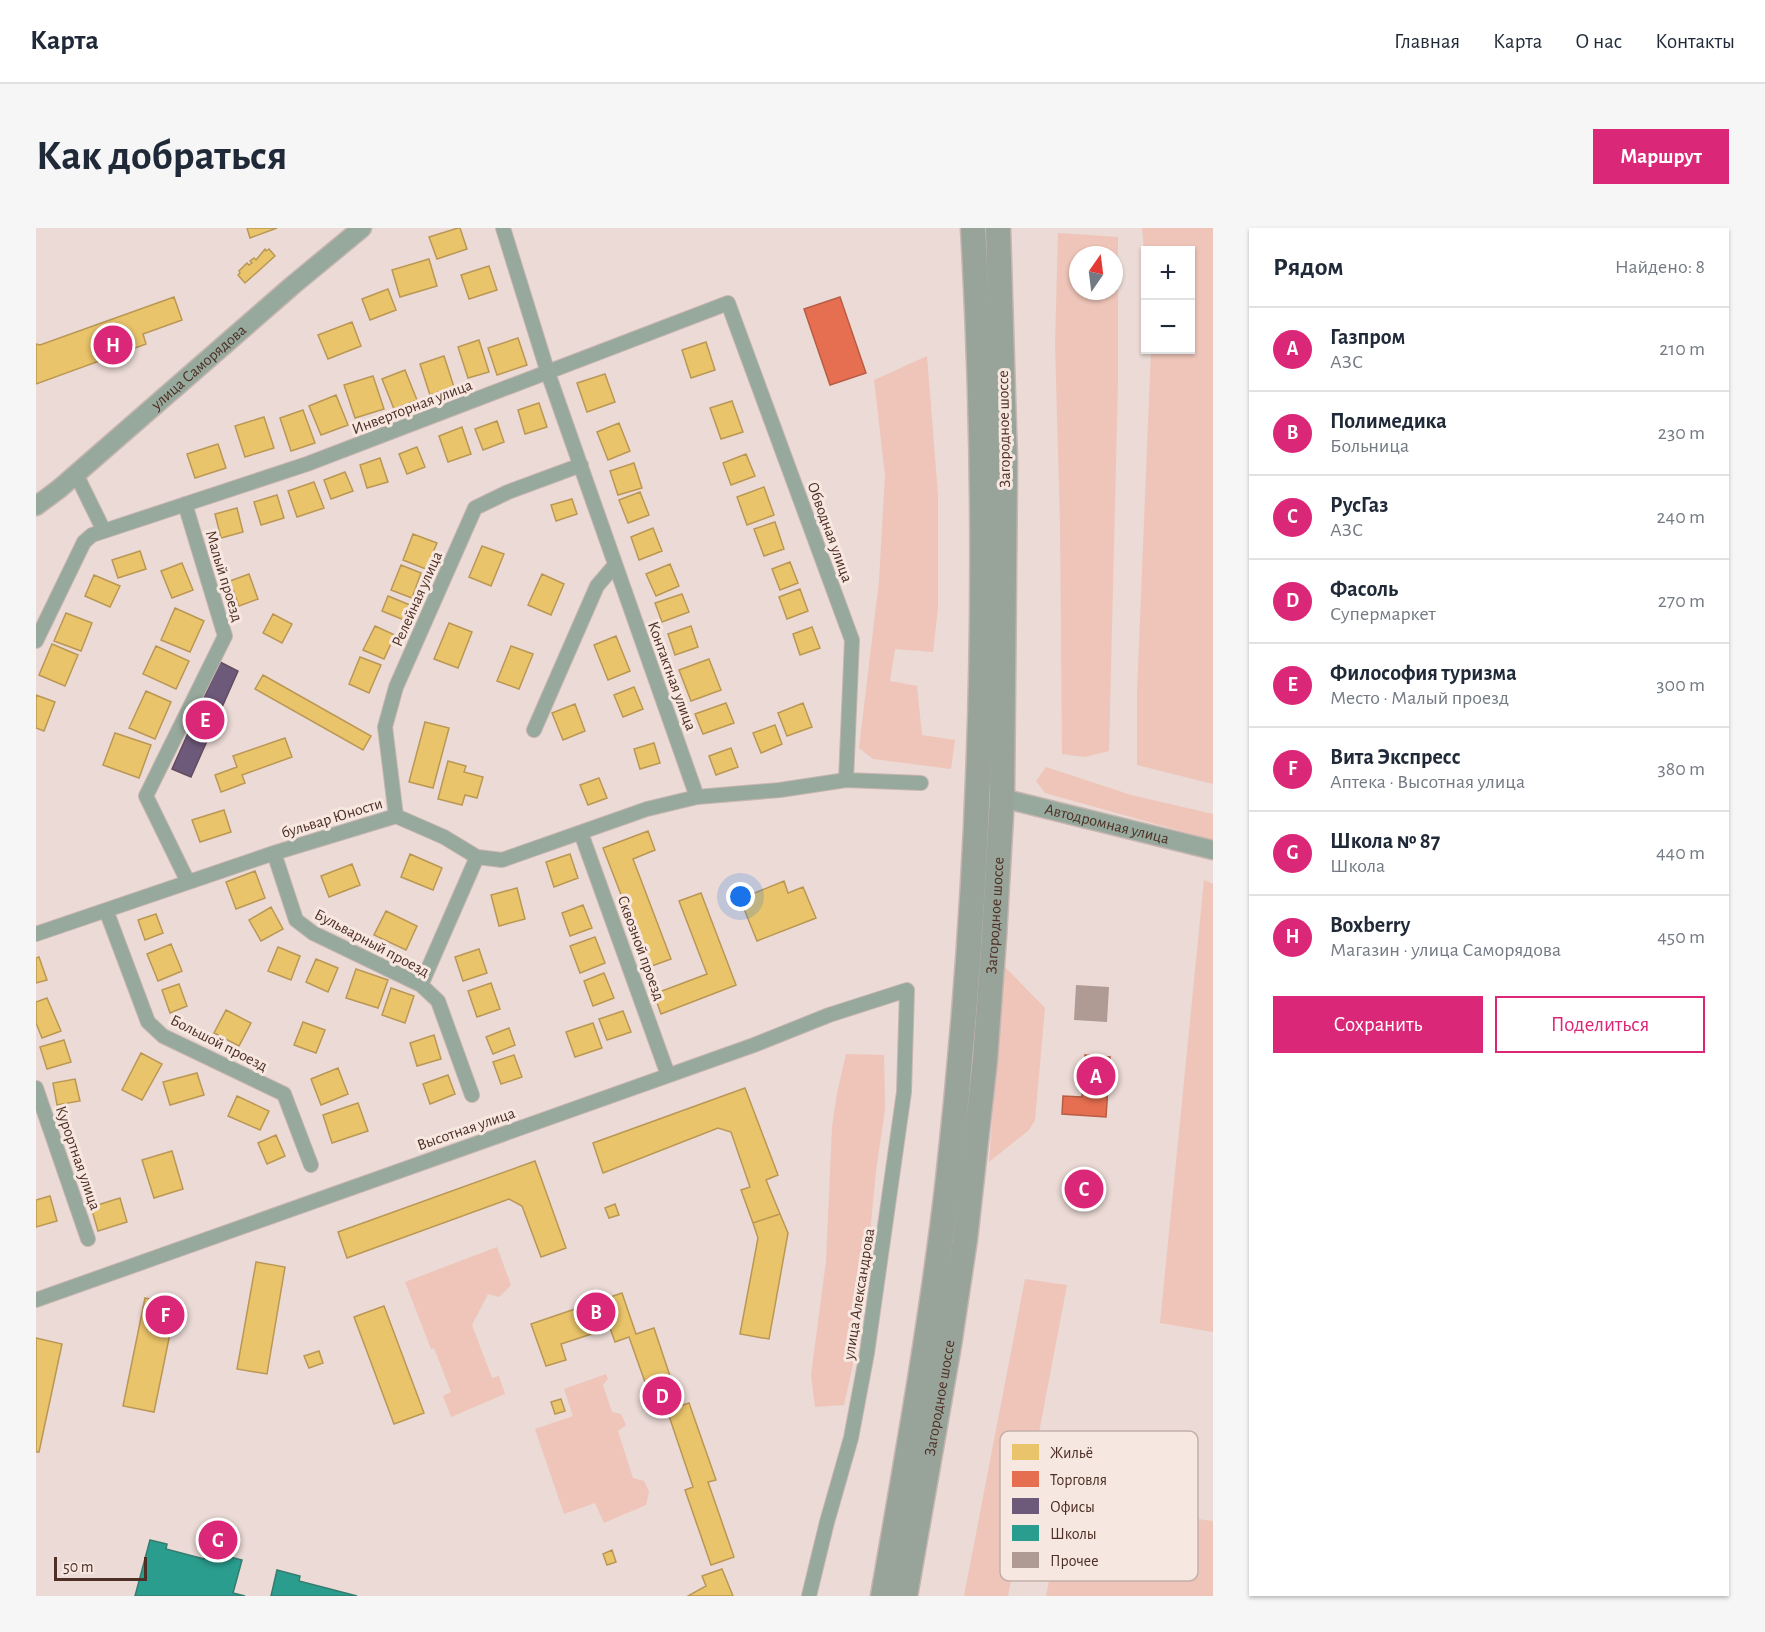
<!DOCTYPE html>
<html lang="ru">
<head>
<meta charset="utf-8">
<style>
	body { margin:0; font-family:"Alegreya Sans",sans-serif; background:#f6f6f7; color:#1f2937 }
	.controls { position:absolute; right:18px; top:18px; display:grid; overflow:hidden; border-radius:0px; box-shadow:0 2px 4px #0004 }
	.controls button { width:54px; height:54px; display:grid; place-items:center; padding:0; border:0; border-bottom:2px solid #e0e1e3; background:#fff; color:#1f2937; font:30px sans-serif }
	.compass { position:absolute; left:1033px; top:18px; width:54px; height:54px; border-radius:50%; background:#fff; box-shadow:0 2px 4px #0004; rotate:14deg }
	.scale { position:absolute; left:18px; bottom:15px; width:93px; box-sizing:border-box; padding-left:6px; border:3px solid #4d2f25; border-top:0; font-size:16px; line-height:21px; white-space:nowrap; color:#4d2f25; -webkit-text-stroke:4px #f7e7e1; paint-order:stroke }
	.you { position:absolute; left:705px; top:669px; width:21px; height:21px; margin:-15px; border:4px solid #fff; border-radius:50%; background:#1a73e8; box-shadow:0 0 0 9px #1a73e833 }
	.badge { display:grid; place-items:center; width:39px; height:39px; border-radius:50%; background:#db2777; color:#fff; font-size:20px; font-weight:700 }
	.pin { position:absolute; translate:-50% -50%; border:3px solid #fff; box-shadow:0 2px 6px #0006 }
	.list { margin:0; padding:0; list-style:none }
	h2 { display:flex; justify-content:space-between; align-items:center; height:78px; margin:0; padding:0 24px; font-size:26px }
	h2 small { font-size:20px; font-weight:400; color:#747a83 }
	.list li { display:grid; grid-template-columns:39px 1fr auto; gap:18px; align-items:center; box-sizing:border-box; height:84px; padding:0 24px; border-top:2px solid #e0e1e3 }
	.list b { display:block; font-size:22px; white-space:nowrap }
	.list p { margin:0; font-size:20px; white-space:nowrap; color:#747a83 }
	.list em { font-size:20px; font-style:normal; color:#747a83 }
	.actions { display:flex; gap:12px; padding:18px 24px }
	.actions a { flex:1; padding:14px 0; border:2px solid #db2777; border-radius:0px; text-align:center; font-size:21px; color:#db2777 }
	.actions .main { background:#db2777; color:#fff }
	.map { position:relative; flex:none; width:1177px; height:1368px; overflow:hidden; border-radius:0px }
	header { display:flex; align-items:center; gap:36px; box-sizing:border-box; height:84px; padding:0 30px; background:#fff; border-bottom:2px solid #e0e1e3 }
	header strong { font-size:28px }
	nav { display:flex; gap:33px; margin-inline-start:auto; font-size:21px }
	.intro { display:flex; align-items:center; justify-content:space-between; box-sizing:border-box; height:144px; padding:0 36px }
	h1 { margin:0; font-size:42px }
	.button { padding:15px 27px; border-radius:0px; background:#db2777; color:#fff; font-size:21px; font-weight:700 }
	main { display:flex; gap:36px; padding:0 36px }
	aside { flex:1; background:#fff; border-radius:0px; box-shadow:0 2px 4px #0004 }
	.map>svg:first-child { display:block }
	.green { fill:#eec5b8; fill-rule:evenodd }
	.homes { fill:#e9c46a; stroke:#ba9755; stroke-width:1.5 }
	.shops { fill:#e76f51; stroke:#b95c44; stroke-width:1.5 }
	.offices { fill:#6d597a; stroke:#634c60; stroke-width:1.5 }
	.schools { fill:#2a9d8f; stroke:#347c6f; stroke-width:1.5 }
	.building { fill:#b09b94 }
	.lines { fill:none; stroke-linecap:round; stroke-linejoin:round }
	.minor-casing { stroke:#c7b5b0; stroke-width:16 }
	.tertiary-casing { stroke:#c7b5b0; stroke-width:21 }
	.trunk-casing { stroke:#c7b5b0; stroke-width:27 }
	.minor { stroke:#97a89c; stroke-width:14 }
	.tertiary { stroke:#97a89c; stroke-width:18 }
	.trunk { stroke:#98a399; stroke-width:24 }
	.labels { text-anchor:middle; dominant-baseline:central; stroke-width:6; stroke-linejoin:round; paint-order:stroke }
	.street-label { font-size:16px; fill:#4d2f25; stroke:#f7e7e1 }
	.key { fill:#f7e7e1; stroke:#c4b0a9; stroke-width:1.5 }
	.key-label { font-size:16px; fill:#4d2f25 }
</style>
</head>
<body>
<header>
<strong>Карта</strong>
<nav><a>Главная</a><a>Карта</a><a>О нас</a><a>Контакты</a></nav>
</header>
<div class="intro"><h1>Как добраться</h1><a class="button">Маршрут</a></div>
<main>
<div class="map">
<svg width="1177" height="1368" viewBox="0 0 1177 1368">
	<rect width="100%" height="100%" fill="#ebdad5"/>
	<!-- green -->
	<path class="green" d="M1106 0H1177V556L1101 537V465L1115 122H1154V22H1110L1109 34Z
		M1022 5 1082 9V152L1073 523 1049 529 1026 526 1024 296 1019 116ZM1042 27H1078V63H1042Z
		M891 128 902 267V379L897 424 859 421 854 453 881 458 886 507 919 512 915 541 837 531 823 520 843 353 849 247 838 152Z
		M1010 539 1095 567 1177 586V612L1009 565 1000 553Z
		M1168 652 1177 656V1104L1124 1095Z
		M968 738 1009 780 999 892 993 902 953 934Z
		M810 826 848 827 849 881 840 943 825 1100 808 1177 779 1179 775 1147 790 1033 796 899 801 865Z
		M461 1019 475 1057 463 1069 452 1066 436 1097 456 1150 463 1148 469 1166 415 1189 407 1168 415 1164 398 1120 395 1121 369 1054Z
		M989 1051 1031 1057 972 1368H928Z
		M570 1146 572 1151 567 1157 576 1184 585 1186 590 1197 582 1203 597 1250 608 1253 613 1264 610 1277 568 1295 559 1275 528 1286 499 1201 537 1188 528 1161Z
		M1029 1274 1177 1293V1368H1010Z"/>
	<!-- homes -->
	<path class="homes" d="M211 0H241L214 10Z
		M422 0H424L431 21 401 31 393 9Z
		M229 21 230 23 233 21 239 28 209 55 202 47 204 45 203 43 211 35 213 37 216 35 214 33 218 30 220 32Z
		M393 31 401 58 364 69 356 42Z
		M453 38 461 62 433 71 425 47Z
		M352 61 360 82 334 92 326 71Z
		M138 69 146 92 107 106 110 116 0 156V116L4 117Z
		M316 94 325 118 292 131 282 107Z
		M482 110 491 137 461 147 452 120Z
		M443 112 453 144 432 150 422 119Z
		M670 114 679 142 655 150 646 122Z
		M408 128 418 159 394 167 384 136Z
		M369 142 381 172 358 181 346 151Z
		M569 146 579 174 551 184 541 155Z
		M337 148 348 181 319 190 308 157Z
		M300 167 312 197 285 207 273 178Z
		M696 173 707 204 685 211 674 180Z
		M503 175 511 199 489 206 482 182Z
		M267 182 279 215 255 223 244 190Z
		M228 189 238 220 209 229 199 198Z
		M461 193 468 214 447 222 439 201Z
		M583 195 594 223 572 232 561 204Z
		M426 199 435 226 412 234 403 208Z
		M182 216 190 240 159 250 151 226Z
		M381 219 389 239 371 246 363 226Z
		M710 226 719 248 695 257 687 235Z
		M344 230 352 254 331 260 324 237Z
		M598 235 606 260 582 267 574 243Z
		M309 244 317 263 295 271 288 252Z
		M278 254 288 280 261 289 252 263Z
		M728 259 738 287 711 297 701 269Z
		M604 264 613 287 592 295 583 272Z
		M241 267 248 290 225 297 218 274Z
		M536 271 541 286 520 293 515 277Z
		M201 280 207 304 185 310 179 286Z
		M739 294 748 321 728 328 718 301Z
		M617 300 626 323 603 332 595 309Z
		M377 306 401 315 390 341 367 332Z
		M446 318 468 326 455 358 433 349Z
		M104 323 110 341 82 350 76 332Z
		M754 334 762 355 744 362 736 341Z
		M146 335 157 362 136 370 125 343Z
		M634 336 643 358 620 368 610 346Z
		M365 337 385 345 376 370 355 362Z
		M213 346 222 371 203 378 194 353Z
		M506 346 528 356 515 387 492 377Z
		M58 347 84 358 74 379 49 368Z
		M764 361 772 383 751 391 743 369Z
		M646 366 653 384 626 394 619 375Z
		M352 368 374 377 368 392 346 383Z
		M139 380 168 393 154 424 125 412Z
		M30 385 56 395 45 423 18 413Z
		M237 386 256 396 246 415 227 405Z
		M413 395 436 404 422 440 398 431Z
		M339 398 359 407 348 431 327 422Z
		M655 398 662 419 639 427 632 406Z
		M776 399 784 420 764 427 757 406Z
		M580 408 594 443 572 452 558 417Z
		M16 416 42 427 29 458 3 447Z
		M120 418 153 433 140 461 107 446Z
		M475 418 497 426 483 461 461 453Z
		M324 429 345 437 333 465 313 456Z
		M673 431 685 462 655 473 643 442Z
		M227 447 335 508 327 522 219 461Z
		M598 459 607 481 587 489 578 467Z
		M110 463 135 474 119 511 93 500Z
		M0 467 19 474 8 503 0 500Z
		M690 475 698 495 667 506 659 486Z
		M767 475 776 499 751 508 742 485Z
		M539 476 549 503 527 512 516 485Z
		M389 494 413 500 397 560 373 554Z
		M739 497 746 516 725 525 717 505Z
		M79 505 115 517 103 550 67 537Z
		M249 510 256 529 206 547 209 555 185 564 179 547 201 539 197 528Z
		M618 515 624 535 604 541 598 521Z
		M695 520 702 539 680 547 673 528Z
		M412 533 430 538 428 544 447 549 441 570 429 567 426 577 402 571Z
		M563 550 571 570 552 577 544 557Z
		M188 582 195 604 164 614 156 592Z
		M612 603 619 622 597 631 635 731 613 739 567 620Z
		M374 626 406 640 397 662 365 649Z
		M534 626 542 650 518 659 510 634Z
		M316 636 324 657 293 669 285 648Z
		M219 643 229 670 200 681 190 654Z
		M748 653 752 665 767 659 780 690 721 713 704 671Z
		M481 660 489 691 463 698 455 667Z
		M665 665 700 757 625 786 618 766 671 746 643 673Z
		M547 677 556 700 534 708 526 685Z
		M235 679 247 701 225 713 213 692Z
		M350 683 381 698 370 722 338 707Z
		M120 686 127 705 109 712 102 692Z
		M559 709 569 735 544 745 534 718Z
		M135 716 146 743 122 753 111 726Z
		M242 719 264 728 255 752 232 743Z
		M443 721 451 745 427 753 419 729Z
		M3 729 11 752 0 755V730Z
		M280 731 302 740 292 764 270 754Z
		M320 741 352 752 342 780 310 770Z
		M568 745 578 770 557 778 548 753Z
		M455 755 464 781 441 789 432 763Z
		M143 756 151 778 134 785 126 762Z
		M355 760 378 768 369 795 346 787Z
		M11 770 25 803 6 810 0 795V774Z
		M190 782 215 795 203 818 178 805Z
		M587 783 595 804 571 812 563 791Z
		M267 794 289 802 280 825 258 817Z
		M557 795 566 820 539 829 530 804Z
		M473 800 479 817 457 826 450 809Z
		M398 807 405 831 381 838 374 815Z
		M28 812 35 834 11 841 4 819Z
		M105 825 126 836 106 872 86 862Z
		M478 827 486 849 465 856 457 834Z
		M302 840 312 866 285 877 275 851Z
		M161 845 168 867 134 877 127 854Z
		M412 847 419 866 394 876 387 856Z
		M39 851 44 873 21 877 17 855Z
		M709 860 742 947 730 952 744 986 717 995 705 962 714 959 695 904 682 900 567 945 557 915Z
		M201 868 233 883 224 902 192 888Z
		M322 875 332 903 296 915 287 887Z
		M240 907 249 928 231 936 222 915Z
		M136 923 147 961 118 970 106 932Z
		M499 933 530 1020 505 1029 486 978 473 971 311 1030 302 1004Z
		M14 968 21 993 0 999V972Z
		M84 970 91 994 62 1003 55 979Z
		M579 976 583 987 573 990 569 980Z
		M744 986 752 1005 733 1111 704 1106 722 1010 717 995Z
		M220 1034 249 1039 231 1146 201 1141Z
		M586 1065 600 1106 618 1100 644 1178 653 1175 680 1252 672 1254 698 1329 675 1337 649 1262 657 1259 631 1182 620 1185 593 1109 579 1114 574 1100 525 1116 530 1132 510 1138 495 1096Z
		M109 1070 140 1076 118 1184 87 1178Z
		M348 1078 388 1185 358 1196 318 1089Z
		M0 1110 26 1116 3 1224H0Z
		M283 1123 287 1135 273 1140 268 1128Z
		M525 1171 529 1183 519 1186 515 1174Z
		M576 1322 580 1334 571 1337 567 1326Z
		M686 1341 697 1368H652L670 1358 666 1348Z"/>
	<!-- shops -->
	<path class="shops" d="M804 69 830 145 794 157 768 81Z
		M1049 827 1074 829 1070 889 1026 886 1027 868 1046 869Z
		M1040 946 1058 948 1056 977 1038 975Z"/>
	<!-- offices -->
	<path class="offices" d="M184 434 202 443 155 549 136 541Z"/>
	<!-- schools -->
	<path class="schools" d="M114 1312 131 1316 130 1321 168 1331 170 1323 206 1332 197 1365 209 1368H99Z
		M241 1342 264 1348 263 1353 321 1368H235Z"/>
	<!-- building -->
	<path class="building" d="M1040 757 1073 759 1071 794 1038 792Z"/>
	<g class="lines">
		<defs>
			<path id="minor" d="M467 0 512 145 661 569
				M40 246 68 303
				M149 276 189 408 110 568 152 654
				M0 413 48 314 56 307 271 236 692 75 816 412 810 552
				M498 502 561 358 579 337
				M360 588 349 499 360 459 439 280 472 264 545 237
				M545 605 632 847
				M238 625 260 692 277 705 385 757 402 773 436 867
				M70 682 112 794 127 808 248 866 275 937
				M0 706 238 625 360 588 408 609 441 629 466 632 611 581 661 569 744 562 810 552 885 555
				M385 757 441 629
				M0 860 52 1011
				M0 1072 718 817 793 787 871 762 868 864 831 1125 815 1210 791 1294 773 1368"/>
			<g id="tertiary">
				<path id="s1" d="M0 278 23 261 257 57 326 0"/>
				<path id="s2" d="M966 570 1177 622"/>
			</g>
			<g id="trunk">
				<path d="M847 1368C871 1230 896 1091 912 952 947 637 955 316 937 0"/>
				<path id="s3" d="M869 1368 913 1117 929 1011 949 832 958 709 966 570 969 234 962 0"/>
			</g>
		</defs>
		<!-- minor casing -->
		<use href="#minor" class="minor-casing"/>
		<!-- tertiary casing -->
		<use href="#tertiary" class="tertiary-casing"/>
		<!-- trunk casing -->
		<use href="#trunk" class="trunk-casing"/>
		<!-- minor -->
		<use href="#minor" class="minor"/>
		<!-- tertiary -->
		<use href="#tertiary" class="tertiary"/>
		<!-- trunk -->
		<use href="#trunk" class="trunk"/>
	</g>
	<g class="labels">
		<!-- street labels -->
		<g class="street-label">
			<text stroke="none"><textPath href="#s1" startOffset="214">улица Саморядова</textPath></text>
			<text transform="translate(376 179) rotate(-21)">Инверторная улица</text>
			<text transform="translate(968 201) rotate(-91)">Загородное шоссе</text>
			<text transform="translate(794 304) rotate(70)">Обводная улица</text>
			<text transform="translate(188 348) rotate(73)">Малый проезд</text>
			<text transform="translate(381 371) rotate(-66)">Релейная улица</text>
			<text transform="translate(636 448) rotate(70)">Контактная улица</text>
			<text transform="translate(296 590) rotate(-17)">бульвар Юности</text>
			<text stroke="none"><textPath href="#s2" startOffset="108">Автодромная улица</textPath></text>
			<text stroke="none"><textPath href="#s3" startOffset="687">Загородное шоссе</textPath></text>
			<text transform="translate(336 715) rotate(28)">Бульварный проезд</text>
			<text transform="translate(605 720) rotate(70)">Сквозной проезд</text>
			<text transform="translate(183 815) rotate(27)">Большой проезд</text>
			<text transform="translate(430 901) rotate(-19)">Высотная улица</text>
			<text transform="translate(42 930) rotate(71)">Курортная улица</text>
			<text transform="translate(823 1066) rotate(-81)">улица Александрова</text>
			<text stroke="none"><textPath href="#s3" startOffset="201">Загородное шоссе</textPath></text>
		</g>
	</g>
	<!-- legend -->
	<rect x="964" y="1203" width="198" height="150" rx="9" class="key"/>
	<rect x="976" y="1216" width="27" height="16" fill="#e9c46a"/>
	<rect x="976" y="1243" width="27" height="16" fill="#e76f51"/>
	<rect x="976" y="1270" width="27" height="16" fill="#6d597a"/>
	<rect x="976" y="1297" width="27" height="16" fill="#2a9d8f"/>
	<rect x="976" y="1324" width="27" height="16" fill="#b09b94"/>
	<g class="key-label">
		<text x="1014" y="1230">Жильё</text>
		<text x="1014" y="1257">Торговля</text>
		<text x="1014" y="1284">Офисы</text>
		<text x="1014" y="1311">Школы</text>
		<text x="1014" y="1338">Прочее</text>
	</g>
</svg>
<div class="controls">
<button>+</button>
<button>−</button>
</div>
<svg class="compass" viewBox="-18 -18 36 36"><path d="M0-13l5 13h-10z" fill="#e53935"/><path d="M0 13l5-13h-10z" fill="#747a83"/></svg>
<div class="scale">50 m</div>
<div class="you"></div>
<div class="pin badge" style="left:1060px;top:848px">A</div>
<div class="pin badge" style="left:560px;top:1084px">B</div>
<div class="pin badge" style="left:1048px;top:961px">C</div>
<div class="pin badge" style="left:626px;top:1168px">D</div>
<div class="pin badge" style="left:169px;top:492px">E</div>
<div class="pin badge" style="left:129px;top:1087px">F</div>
<div class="pin badge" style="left:182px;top:1312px">G</div>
<div class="pin badge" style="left:77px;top:117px">H</div>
</div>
<aside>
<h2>Рядом<small>Найдено: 8</small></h2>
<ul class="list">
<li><span class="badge">A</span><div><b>Газпром</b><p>АЗС</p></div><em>210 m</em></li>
<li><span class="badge">B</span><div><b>Полимедика</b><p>Больница</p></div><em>230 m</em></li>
<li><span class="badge">C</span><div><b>РусГаз</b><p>АЗС</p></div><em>240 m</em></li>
<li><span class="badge">D</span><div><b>Фасоль</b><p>Супермаркет</p></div><em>270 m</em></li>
<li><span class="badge">E</span><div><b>Философия туризма</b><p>Место · Малый проезд</p></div><em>300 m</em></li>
<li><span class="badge">F</span><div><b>Вита Экспресс</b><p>Аптека · Высотная улица</p></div><em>380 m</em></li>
<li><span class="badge">G</span><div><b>Школа № 87</b><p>Школа</p></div><em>440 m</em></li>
<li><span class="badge">H</span><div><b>Boxberry</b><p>Магазин · улица Саморядова</p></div><em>450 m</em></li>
</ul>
<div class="actions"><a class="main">Сохранить</a><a>Поделиться</a></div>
</aside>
</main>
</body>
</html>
